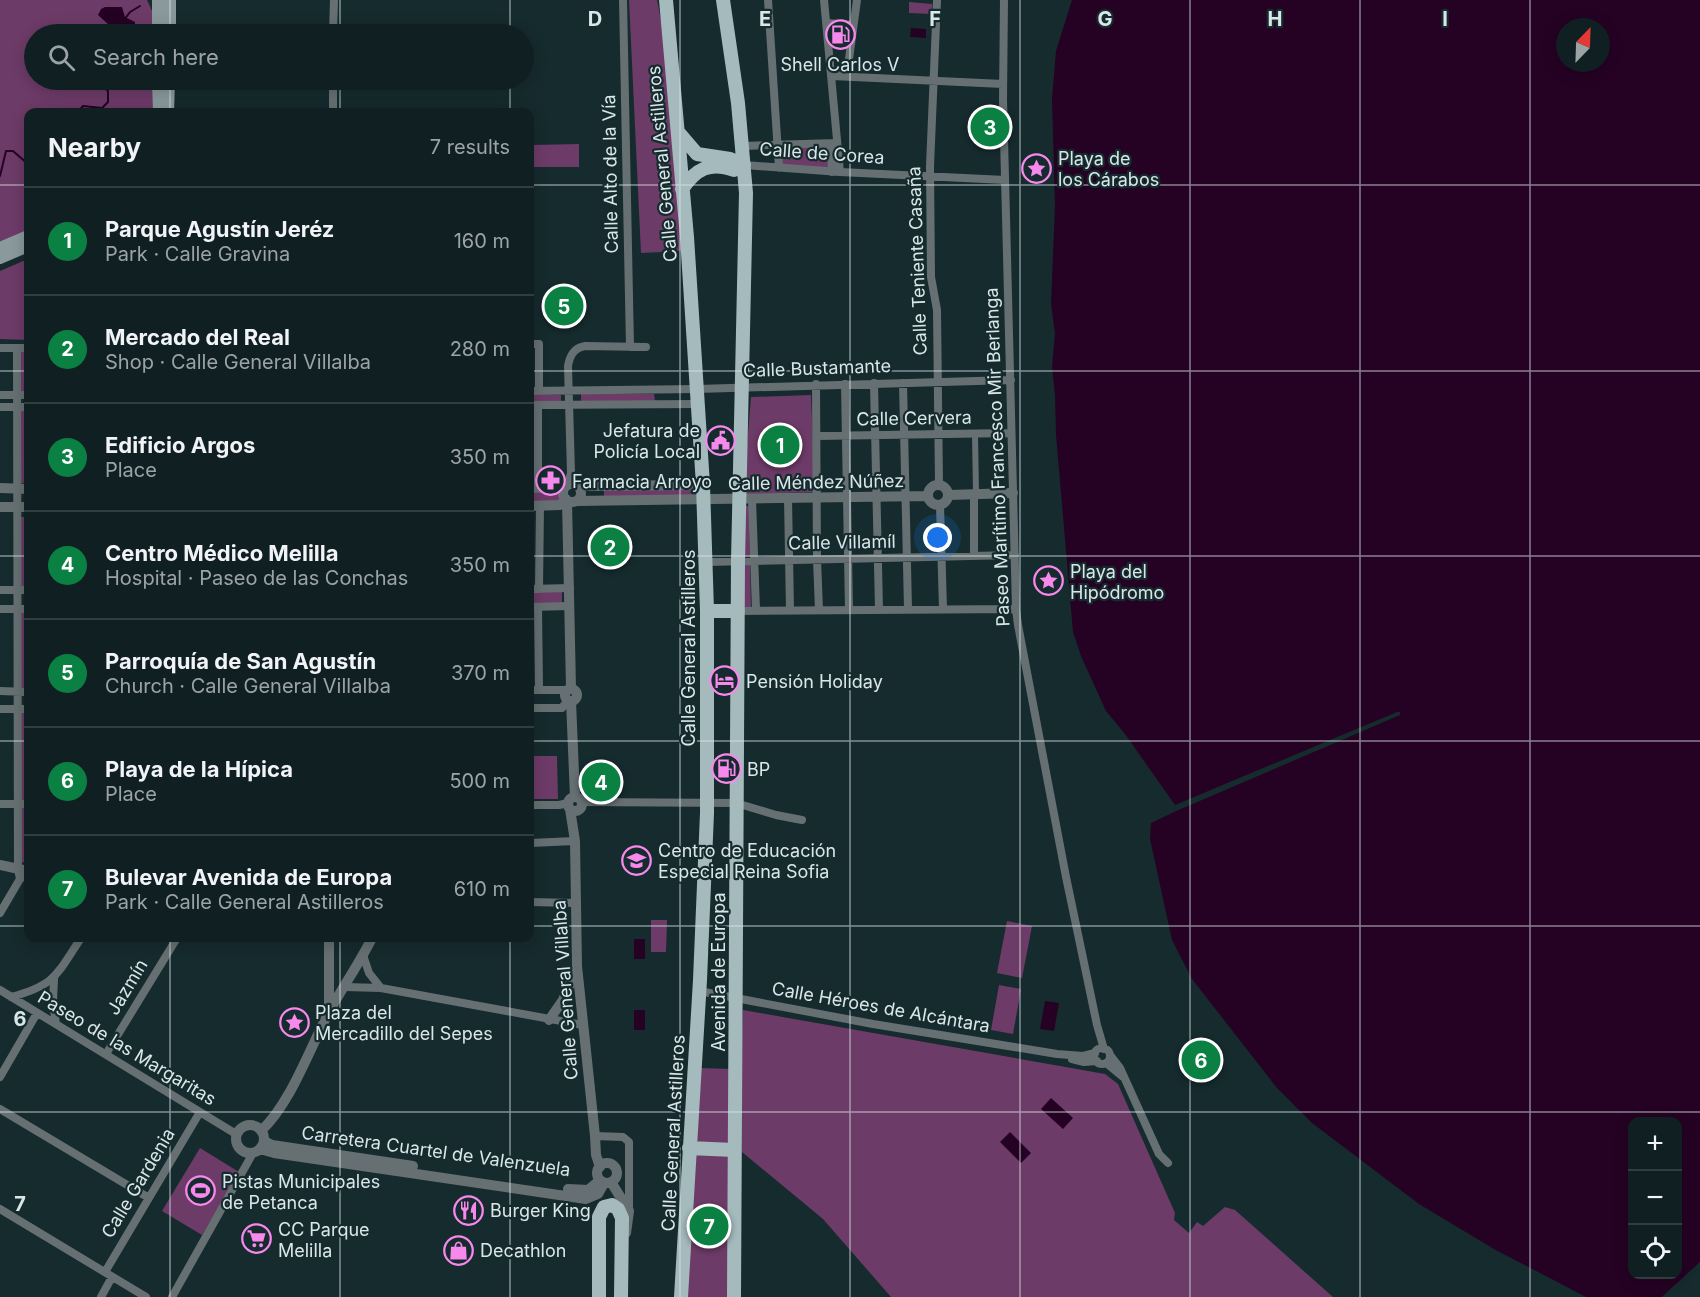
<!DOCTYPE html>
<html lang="en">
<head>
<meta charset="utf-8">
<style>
	body { margin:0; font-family:Inter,sans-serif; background:#1e2d2f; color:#f1f3f6 }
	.controls { position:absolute; right:18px; bottom:18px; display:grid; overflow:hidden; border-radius:12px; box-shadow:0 3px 15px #0003 }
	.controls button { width:54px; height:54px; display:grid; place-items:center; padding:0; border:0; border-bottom:2px solid #303e40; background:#102022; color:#f1f3f6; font:30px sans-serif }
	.compass { position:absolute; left:1556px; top:18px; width:54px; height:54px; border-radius:50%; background:#102022; box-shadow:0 3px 15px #0003; rotate:23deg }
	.you { position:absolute; left:938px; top:538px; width:21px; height:21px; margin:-15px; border:4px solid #fff; border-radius:50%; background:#1a73e8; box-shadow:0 0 0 9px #1a73e833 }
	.badge { display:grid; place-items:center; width:39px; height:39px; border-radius:50%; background:#0b8043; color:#fff; font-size:20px; font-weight:700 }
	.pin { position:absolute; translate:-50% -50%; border:3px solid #fff; box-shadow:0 2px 6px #0006 }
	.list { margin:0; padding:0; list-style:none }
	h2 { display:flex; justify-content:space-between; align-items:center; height:78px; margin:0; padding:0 24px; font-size:26px }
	h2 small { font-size:20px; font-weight:400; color:#9ca3a5 }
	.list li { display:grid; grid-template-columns:39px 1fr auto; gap:18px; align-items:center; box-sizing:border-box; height:108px; padding:0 24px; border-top:2px solid #303e40 }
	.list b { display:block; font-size:22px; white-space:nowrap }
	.list p { margin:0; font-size:20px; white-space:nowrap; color:#9ca3a5 }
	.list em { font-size:20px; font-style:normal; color:#9ca3a5 }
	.icon { flex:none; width:33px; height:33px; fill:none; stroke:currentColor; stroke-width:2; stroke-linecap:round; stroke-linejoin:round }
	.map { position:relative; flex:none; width:1700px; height:1297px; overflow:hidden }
	.search { position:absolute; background:#102022; box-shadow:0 3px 15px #0003; left:24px; top:24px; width:510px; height:66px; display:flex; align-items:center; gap:15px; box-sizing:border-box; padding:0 21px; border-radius:33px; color:#9ca3a5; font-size:22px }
	.panel { position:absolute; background:#102022; box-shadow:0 3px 15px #0003; left:24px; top:108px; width:510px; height:834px; border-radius:12px }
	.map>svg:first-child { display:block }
	.green { fill:#6d3b68 }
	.water { fill:#250223; fill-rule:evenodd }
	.pier { fill:#162b2e }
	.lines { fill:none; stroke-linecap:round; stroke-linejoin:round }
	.stream { stroke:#250223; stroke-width:2 }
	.pedestrian { stroke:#667072; stroke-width:6 }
	.minor { stroke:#667072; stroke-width:8 }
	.tertiary { stroke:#667072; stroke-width:10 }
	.secondary { stroke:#8a9a9c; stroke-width:12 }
	.primary { stroke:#a5babd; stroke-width:14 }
	.grid { fill:none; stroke:#dae7e9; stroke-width:1.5; stroke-opacity:0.55 }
	.labels { text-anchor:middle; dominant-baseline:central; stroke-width:4.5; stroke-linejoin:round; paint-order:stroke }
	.poi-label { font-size:18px; fill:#dae7e9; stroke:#162b2e; text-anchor:start }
	.street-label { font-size:18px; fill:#dae7e9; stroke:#162b2e }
	.grid-label { font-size:20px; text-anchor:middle; font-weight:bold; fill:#dae7e9; stroke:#162b2e; stroke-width:4.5; stroke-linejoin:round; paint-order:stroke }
</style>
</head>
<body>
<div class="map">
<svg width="1700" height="1297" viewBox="0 0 1700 1297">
	<rect width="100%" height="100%" fill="#162b2e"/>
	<!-- green -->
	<path class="green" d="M0 0H147L152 11 153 34H34V80H153L154 112H28V232L0 243Z
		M629 0H657L665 40 683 251 641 253Z
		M909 2 932 4V14L909 13Z
		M579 144V167H532V145Z
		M829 145 830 170 780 167V148Z
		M28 259V340L0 339V271Z
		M19 349H28V392H19Z
		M581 394H654L655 401 581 402Z
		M530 395H561V402H530Z
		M811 395 815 492 743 494 751 397Z
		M20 410H28V483H20Z
		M604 490H694L695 499 604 498Z
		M530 492H561V503H530Z
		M743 506H749L750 557H743Z
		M19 517H28V587H20Z
		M743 565H750L751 607H743Z
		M530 592H562V603H530Z
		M20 612H28V688H21Z
		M20 713H28V802H21Z
		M532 756H557L558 799H532Z
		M21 808H28V863L20 862Z
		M651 920H667L666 952H651Z
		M1007 921 1032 926 1022 978 997 973Z
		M999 985 1021 989 1013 1034 991 1030Z
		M743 1010 1105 1074 1118 1084 1175 1213 1174 1220 1189 1233 1197 1222 1203 1226 1225 1207 1235 1210 1333 1297H891L823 1219 742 1152 741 1054Z
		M699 1068 732 1069 729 1146 692 1144Z
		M200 1148 239 1172 202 1235 162 1211Z
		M692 1153 729 1156 728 1297H684Z"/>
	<!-- water -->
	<path class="water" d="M1072 0H1700V1262L1662 1297H1586L1494 1249 1419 1204 1312 1123 1277 1088 1192 979 1172 940 1150 839 1151 823 1174 812 1175 805 1125 734 1106 711 1081 656 1073 632 1056 435 1055 395 1052 367 1055 333 1051 304 1055 206 1052 99 1056 51ZM1565 27H1601V63H1565ZM1632 1122H1678V1274H1632Z
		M105 7H122L125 17 135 22V34H112L110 26 98 15 101 9Z
		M911 28 926 29V38L910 37Z
		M634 939H645V959H634Z
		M1045 1001 1059 1003 1054 1031 1040 1029Z
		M634 1010H645V1030H634Z
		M1051 1098 1073 1118 1063 1129 1041 1109Z
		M1010 1132 1031 1153 1021 1163 1000 1142Z"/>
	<!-- pier -->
	<path class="pier" d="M1397 712H1400V715L1174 812 1175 805Z
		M1700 1262V1266L1667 1297H1662Z"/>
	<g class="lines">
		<!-- stream -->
		<path class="stream" d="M124 20 130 12 140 6
			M39 112 41 110 46 112
			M78 112 83 106 102 108 108 102V91L95 80
			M0 176 6 151H13L28 164"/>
		<!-- pedestrian -->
		<path class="pedestrian" d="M826 22 853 24
			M975 434 976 494"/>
		<!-- minor -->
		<path class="minor" d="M623 0 630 347
			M768 0 779 168
			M824 0 840 172
			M937 0 930 166 931 277 937 310 939 485
			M1004 0 1003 99 1016 609 1018 625 1066 877 1097 1025 1104 1049
			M333 34 334 0
			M842 75 849 59 857 0
			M832 76 1003 84
			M333 112V80
			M831 145 832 172
			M742 146 836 143
			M744 165 840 172 1005 180
			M530 344H539V391
			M0 348H28
			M17 348 18 869 20 879
			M874 383 879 610
			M903 383 908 609
			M816 384 817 559 819 610
			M845 384 849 610
			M530 391 697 389 1011 380
			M0 395H28
			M530 405 698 404
			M538 405V487
			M0 407H28
			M817 436 1011 433
			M568 484 571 473 568 366C570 355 574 348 585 346L646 347
			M974 494V556
			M788 498 790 610
			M752 499 756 610
			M940 505 943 609
			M706 562 1015 555
			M530 589 570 588
			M539 589 540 506
			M0 590H28
			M530 607 570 606
			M538 607 539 689
			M0 609H28
			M738 611 1016 609
			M530 690H567
			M0 691 28 692
			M530 708H562L568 700
			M0 709H28
			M582 802 736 803 776 815 802 820
			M0 804H28
			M530 805H559L568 803
			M530 843 575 841
			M530 902 575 903
			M0 913 20 879 23 877
			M363 955 369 973 381 988
			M54 979 53 1002 56 1024
			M345 987 381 988 583 1025
			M0 990 236 1134
			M699 991 873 1024 1057 1054 1083 1056 1095 1053
			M11 997C56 985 57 974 81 938
			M1094 1056a8 8 0 1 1 16 0a8 8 0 1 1-16 0Z
			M106 1054 177 938
			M1110 1055 1120 1068 1159 1154 1168 1163
			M1072 1059 1084 1062 1097 1061
			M1106 1063 1123 1077
			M0 1077 37 1013
			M0 1109 149 1198
			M595 1136 623 1137 629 1142V1211
			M0 1209 146 1297
			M105 1272 200 1112
			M101 1297 112 1277
			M172 1297 253 1153"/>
		<!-- tertiary -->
		<path class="tertiary" d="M563 493a9 9 0 1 1 18 0a9 9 0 1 1-18 0Z
			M928 495a10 10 0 1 1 20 0a10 10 0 1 1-20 0Z
			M579 486 703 485
			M0 488 28 489
			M530 488 565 487
			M949 495 1013 493
			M567 501 571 688
			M577 501 928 496
			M530 506 560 505 566 499
			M0 507H28
			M565 695a6 6 0 1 1 12 0a6 6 0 1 1-12 0Z
			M571 701 575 797
			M568 804a7 7 0 1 1 14 0a7 7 0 1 1-14 0Z
			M570 809 575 841 577 966 595 1136 596 1155 600 1167
			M0 865 28 871
			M329 1012V938
			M549 1020 563 1000 575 972
			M236 1139a14 14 0 1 1 28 0a14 14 0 1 1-28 0Z
			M262 1130C291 1102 309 1050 328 1014 342 988 359 964 372 938
			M264 1141 272 1145 413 1166
			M260 1149 274 1153 586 1199 598 1194 604 1183
			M597 1173a10 10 0 1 1 20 0a10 10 0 1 1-20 0Z
			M611 1182 629 1211 626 1233
			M568 1189 588 1190 600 1180"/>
		<!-- secondary -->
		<path class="secondary" d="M158 0V34
			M170 34V0
			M158 80 159 112
			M168 112 169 80
			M0 248 28 236
			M0 258 28 246"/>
		<!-- primary -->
		<path class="primary" d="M666 0 687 237 703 485 707 611V813L700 980 681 1297
			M723 0 738 103 746 193 738 561 734 1297
			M679 133 697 154 730 159 744 165
			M682 189C696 169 710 161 734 170
			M707 611H738
			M689 1148 734 1150
			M599 1297V1217L604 1207 612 1205 618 1209 622 1218 621 1297"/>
	</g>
	<!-- grid -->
	<path class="grid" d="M170 0V34M340 0V34M510 0V34M680 0V1297M850 0V1297M1020 0V1297M1190 0V1297M1360 0V1297M1530 0V1297M170 80V112M340 80V112M510 80V112M0 185H28M530 185H1700M0 371H28M530 371H1700M0 556H28M530 556H1700M0 741H28M530 741H1700M0 926H28M530 926H1700M170 938V1297M340 938V1297M510 938V1297M0 1112H1700"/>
	<!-- icons -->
	<defs>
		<symbol id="fuel-ring" viewBox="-11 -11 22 22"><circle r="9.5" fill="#162b2e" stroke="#f788ec" stroke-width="1.5"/><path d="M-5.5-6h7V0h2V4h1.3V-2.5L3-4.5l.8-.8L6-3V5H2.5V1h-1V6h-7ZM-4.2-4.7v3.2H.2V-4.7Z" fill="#f788ec"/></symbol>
		<symbol id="sight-ring" viewBox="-11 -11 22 22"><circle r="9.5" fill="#162b2e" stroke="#f788ec" stroke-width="1.5"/><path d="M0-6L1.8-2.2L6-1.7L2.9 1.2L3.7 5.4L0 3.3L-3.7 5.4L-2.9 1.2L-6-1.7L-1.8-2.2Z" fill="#f788ec"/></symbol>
		<symbol id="civic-ring" viewBox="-11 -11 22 22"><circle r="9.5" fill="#162b2e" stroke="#f788ec" stroke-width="1.5"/><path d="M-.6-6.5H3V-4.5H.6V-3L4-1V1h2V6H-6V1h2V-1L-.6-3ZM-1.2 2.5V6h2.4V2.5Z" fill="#f788ec"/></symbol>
		<symbol id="pharmacy-ring" viewBox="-11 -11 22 22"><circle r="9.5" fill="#162b2e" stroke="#f788ec" stroke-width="1.5"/><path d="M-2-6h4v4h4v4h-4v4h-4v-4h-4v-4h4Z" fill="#f788ec"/></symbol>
		<symbol id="hotel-ring" viewBox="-11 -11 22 22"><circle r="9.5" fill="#162b2e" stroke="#f788ec" stroke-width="1.5"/><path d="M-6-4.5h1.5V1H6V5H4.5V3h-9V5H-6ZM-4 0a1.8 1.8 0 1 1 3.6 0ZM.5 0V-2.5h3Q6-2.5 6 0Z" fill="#f788ec"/></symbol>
		<symbol id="school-ring" viewBox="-11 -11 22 22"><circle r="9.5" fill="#162b2e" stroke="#f788ec" stroke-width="1.5"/><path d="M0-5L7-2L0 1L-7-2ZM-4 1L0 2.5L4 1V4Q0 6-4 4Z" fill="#f788ec"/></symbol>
		<symbol id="stadium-ring" viewBox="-11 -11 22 22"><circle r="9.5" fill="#162b2e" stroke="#f788ec" stroke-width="1.5"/><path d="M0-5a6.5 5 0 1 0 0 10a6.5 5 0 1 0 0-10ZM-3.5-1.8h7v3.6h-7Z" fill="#f788ec"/></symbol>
		<symbol id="restaurant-ring" viewBox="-11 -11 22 22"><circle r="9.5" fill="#162b2e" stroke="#f788ec" stroke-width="1.5"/><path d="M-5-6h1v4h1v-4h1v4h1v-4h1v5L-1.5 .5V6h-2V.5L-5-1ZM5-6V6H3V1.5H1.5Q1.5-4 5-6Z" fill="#f788ec"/></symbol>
		<symbol id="supermarket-ring" viewBox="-11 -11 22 22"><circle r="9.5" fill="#162b2e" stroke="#f788ec" stroke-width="1.5"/><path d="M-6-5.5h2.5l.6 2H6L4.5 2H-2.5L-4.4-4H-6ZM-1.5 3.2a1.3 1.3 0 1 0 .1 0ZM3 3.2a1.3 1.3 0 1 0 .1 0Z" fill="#f788ec"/></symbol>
		<symbol id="shop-ring" viewBox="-11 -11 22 22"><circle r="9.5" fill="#162b2e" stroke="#f788ec" stroke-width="1.5"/><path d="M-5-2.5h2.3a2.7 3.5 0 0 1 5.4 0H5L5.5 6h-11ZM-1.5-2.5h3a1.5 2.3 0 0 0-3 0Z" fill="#f788ec"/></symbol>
	</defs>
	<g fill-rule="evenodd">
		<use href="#fuel-ring" x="824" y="18" width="33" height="33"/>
		<use href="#sight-ring" x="1020" y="152" width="33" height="33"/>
		<use href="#civic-ring" x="704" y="424" width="33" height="33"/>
		<use href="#pharmacy-ring" x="534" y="464" width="33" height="33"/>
		<use href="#sight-ring" x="1032" y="564" width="33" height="33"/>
		<use href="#hotel-ring" x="708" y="664" width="33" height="33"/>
		<use href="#fuel-ring" x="710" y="752" width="33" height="33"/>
		<use href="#school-ring" x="620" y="844" width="33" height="33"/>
		<use href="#sight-ring" x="278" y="1006" width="33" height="33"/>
		<use href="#stadium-ring" x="184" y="1174" width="33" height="33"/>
		<use href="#restaurant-ring" x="452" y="1194" width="33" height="33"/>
		<use href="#supermarket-ring" x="240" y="1222" width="33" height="33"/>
		<use href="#shop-ring" x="442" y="1234" width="33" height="33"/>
	</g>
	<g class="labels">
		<!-- poi labels -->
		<g class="poi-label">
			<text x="840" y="64" text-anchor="middle">Shell Carlos V</text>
			<text x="1058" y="158">Playa de<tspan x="1058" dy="21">los Cárabos</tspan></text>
			<text x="700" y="430" text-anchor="end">Jefatura de<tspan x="700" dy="21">Policía Local</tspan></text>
			<text x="572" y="481">Farmacia Arroyo</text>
			<text x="1070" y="571">Playa del<tspan x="1070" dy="21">Hipódromo</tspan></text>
			<text x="746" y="681">Pensión Holiday</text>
			<text x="747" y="769">BP</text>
			<text x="658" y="850">Centro de Educación<tspan x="658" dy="21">Especial Reina Sofia</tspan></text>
			<text x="315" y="1012">Plaza del<tspan x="315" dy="21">Mercadillo del Sepes</tspan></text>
			<text x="222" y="1181">Pistas Municipales<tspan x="222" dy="21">de Petanca</tspan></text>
			<text x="490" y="1210">Burger King</text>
			<text x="278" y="1229">CC Parque<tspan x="278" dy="21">Melilla</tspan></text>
			<text x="480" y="1250">Decathlon</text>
		</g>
		<!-- street labels -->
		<g class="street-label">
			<text transform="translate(822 153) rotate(4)">Calle de Corea</text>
			<text transform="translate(662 164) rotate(-95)">Calle General Astilleros</text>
			<text transform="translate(610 174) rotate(-91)">Calle Alto de la Vía</text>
			<text transform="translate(917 261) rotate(-92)">Calle Teniente Casaña</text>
			<text transform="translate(817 368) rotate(-2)">Calle Bustamante</text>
			<text transform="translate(914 418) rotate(-1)">Calle Cervera</text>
			<text transform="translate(997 457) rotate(-92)">Paseo Marítimo Francesco Mir Berlanga</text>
			<text transform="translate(816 482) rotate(-1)">Calle Méndez Núñez</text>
			<text transform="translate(842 542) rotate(-1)">Calle Villamíl</text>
			<text transform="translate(688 648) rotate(-90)">Calle General Astilleros</text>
			<text transform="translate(718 972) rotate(-90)">Avenida de Europa</text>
			<text transform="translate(127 987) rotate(-59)">Jazmín</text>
			<text transform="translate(565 990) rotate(-94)">Calle General Villalba</text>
			<text transform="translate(881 1007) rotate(10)">Calle Héroes de Alcántara</text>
			<text transform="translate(127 1048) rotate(31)">Paseo de las Margaritas</text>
			<text transform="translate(673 1133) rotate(-87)">Calle General Astilleros</text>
			<text transform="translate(436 1151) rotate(8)">Carretera Cuartel de Valenzuela</text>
			<text transform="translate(138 1183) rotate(-59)">Calle Gardenia</text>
		</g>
	</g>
	<g class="grid-label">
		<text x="595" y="26">D</text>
		<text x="765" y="26">E</text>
		<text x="935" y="26">F</text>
		<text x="1105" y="26">G</text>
		<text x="1275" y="26">H</text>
		<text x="1445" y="26">I</text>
		<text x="20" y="1026">6</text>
		<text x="20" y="1211">7</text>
	</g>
</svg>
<div class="controls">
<button>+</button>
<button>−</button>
<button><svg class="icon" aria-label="locate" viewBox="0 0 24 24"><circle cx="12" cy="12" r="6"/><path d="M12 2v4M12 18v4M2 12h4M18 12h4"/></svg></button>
</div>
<svg class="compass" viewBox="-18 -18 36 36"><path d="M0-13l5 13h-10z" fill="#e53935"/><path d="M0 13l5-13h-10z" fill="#9ca3a5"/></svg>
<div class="you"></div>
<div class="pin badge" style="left:780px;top:445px">1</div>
<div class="pin badge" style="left:610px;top:547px">2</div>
<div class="pin badge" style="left:990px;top:127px">3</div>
<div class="pin badge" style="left:601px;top:782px">4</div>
<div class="pin badge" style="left:564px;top:306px">5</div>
<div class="pin badge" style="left:1201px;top:1060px">6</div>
<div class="pin badge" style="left:709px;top:1226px">7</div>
<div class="search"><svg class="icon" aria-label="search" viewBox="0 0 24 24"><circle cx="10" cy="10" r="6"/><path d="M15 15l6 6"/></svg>Search here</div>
<section class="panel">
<h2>Nearby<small>7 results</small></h2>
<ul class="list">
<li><span class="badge">1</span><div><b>Parque Agustín Jeréz</b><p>Park · Calle Gravina</p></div><em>160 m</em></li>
<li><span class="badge">2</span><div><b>Mercado del Real</b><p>Shop · Calle General Villalba</p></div><em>280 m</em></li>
<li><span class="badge">3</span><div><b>Edificio Argos</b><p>Place</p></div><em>350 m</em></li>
<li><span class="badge">4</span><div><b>Centro Médico Melilla</b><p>Hospital · Paseo de las Conchas</p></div><em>350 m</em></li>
<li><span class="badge">5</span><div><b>Parroquía de San Agustín</b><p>Church · Calle General Villalba</p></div><em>370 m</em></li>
<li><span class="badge">6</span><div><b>Playa de la Hípica</b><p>Place</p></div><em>500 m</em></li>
<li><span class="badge">7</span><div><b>Bulevar Avenida de Europa</b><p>Park · Calle General Astilleros</p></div><em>610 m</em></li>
</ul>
</section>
</div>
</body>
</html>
